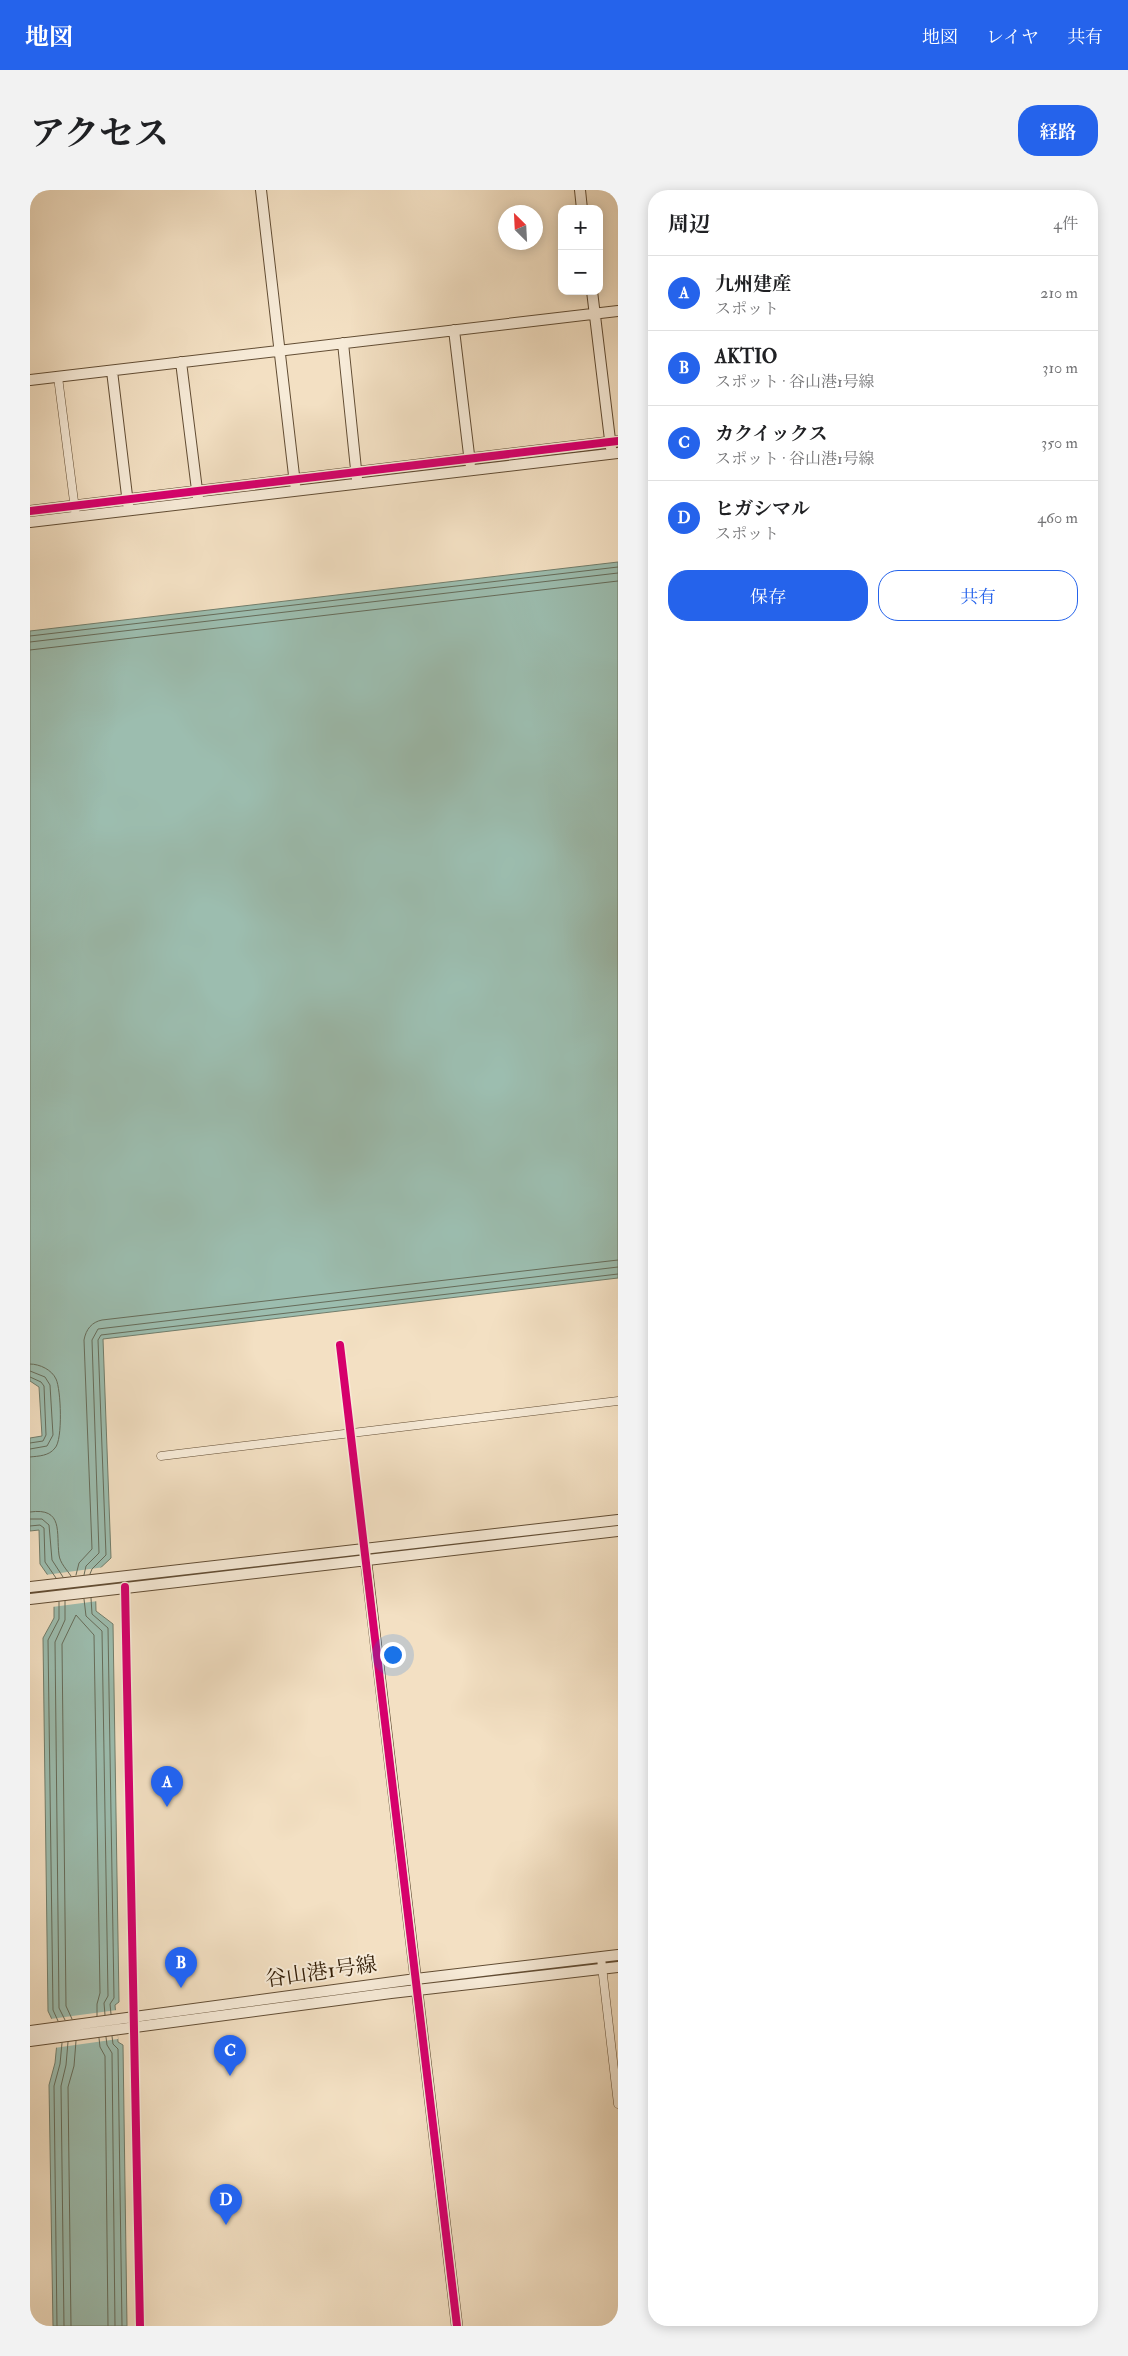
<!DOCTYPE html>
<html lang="ja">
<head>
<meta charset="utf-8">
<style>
	body { margin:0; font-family:"IM FELL Double Pica","Noto Serif JP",serif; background:#f2f2f2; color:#202124 }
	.controls { position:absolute; right:15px; top:15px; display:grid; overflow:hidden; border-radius:10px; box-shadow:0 2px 12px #0003 }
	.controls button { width:45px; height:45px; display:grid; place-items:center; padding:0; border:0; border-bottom:1px solid #e0e0e0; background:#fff; color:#202124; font:25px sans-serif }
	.compass { position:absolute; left:468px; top:15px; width:45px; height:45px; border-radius:50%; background:#fff; box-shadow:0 2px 12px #0003; rotate:336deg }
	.you { position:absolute; left:362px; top:1464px; width:18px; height:18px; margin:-12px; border:4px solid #fff; border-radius:50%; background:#1a73e8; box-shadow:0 0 0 8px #1a73e833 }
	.badge { display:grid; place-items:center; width:32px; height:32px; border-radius:50%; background:#2563eb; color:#fff; font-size:16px; font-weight:700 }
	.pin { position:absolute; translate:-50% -41px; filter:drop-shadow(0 1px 2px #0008) }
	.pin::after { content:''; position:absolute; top:26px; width:18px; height:15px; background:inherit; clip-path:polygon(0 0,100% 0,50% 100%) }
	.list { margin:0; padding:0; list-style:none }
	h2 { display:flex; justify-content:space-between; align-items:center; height:65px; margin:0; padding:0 20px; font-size:21px }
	h2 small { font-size:16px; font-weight:400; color:#757577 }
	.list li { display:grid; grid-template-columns:32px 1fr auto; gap:15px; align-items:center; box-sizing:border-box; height:75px; padding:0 20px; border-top:1px solid #e0e0e0 }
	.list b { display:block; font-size:19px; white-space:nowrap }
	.list p { margin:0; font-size:16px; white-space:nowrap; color:#757577 }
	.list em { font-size:16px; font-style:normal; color:#757577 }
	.actions { display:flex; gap:10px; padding:15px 20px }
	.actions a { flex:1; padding:11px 0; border:1px solid #2563eb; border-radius:20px; text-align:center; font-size:18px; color:#2563eb }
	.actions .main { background:#2563eb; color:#fff }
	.map { position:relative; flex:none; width:588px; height:2136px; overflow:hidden; border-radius:20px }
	header { display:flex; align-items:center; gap:30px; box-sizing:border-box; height:70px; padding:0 25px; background:#2563eb; color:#fff }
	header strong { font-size:24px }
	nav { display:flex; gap:28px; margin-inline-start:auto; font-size:18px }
	.intro { display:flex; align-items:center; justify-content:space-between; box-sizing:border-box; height:120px; padding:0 30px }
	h1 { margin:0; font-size:35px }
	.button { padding:12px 22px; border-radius:20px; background:#2563eb; color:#fff; font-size:18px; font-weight:700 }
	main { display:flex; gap:30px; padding:0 30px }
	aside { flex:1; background:#fff; border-radius:20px; box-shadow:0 2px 12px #0003 }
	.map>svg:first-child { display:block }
	.water { fill:#9cbdaf; stroke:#717d6b }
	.pier { fill:#f3e0c3 }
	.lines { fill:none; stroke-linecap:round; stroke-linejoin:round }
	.shore { stroke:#666c5a; stroke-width:1 }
	.minor-casing { stroke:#624d34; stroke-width:9 }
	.tertiary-casing { stroke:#624d34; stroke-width:12 }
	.minor { stroke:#f7ebd8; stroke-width:8 }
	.tertiary { stroke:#f7ebd8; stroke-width:10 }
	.cycleway-casing { stroke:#f7ebd8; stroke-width:11 }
	.cycleway { stroke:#d6006c; stroke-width:8 }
	.labels { text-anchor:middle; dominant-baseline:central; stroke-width:4; stroke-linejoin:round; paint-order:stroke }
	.street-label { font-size:21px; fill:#311c05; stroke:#f7ebd8 }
</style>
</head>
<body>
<header>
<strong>地図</strong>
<nav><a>地図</a><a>レイヤ</a><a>共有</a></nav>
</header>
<div class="intro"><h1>アクセス</h1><a class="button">経路</a></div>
<main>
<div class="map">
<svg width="588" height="2136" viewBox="0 0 588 2136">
	<rect width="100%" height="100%" fill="#f3e0c3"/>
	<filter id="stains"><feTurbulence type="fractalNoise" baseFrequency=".004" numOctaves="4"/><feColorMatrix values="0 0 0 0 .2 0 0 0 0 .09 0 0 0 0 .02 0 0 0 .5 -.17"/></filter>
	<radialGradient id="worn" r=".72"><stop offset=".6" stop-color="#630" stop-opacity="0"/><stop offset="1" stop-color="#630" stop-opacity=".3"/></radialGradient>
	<!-- water -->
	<path class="water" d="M588 372V1088L73 1149 81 1368 65 1383 66 1421 83 1434 89 1812 85 1815 88 1852 93 1855 97 2136H23L19 1895 25 1873 28 1842 18 1821 13 1448 24 1428V1394L10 1374 9 1340 0 1341V1248L12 1246 9 1197 0 1191V441Z"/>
	<!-- pier -->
	<path class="pier" d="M75 1377 68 1384V1411L22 1417 21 1395 15 1385Z
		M87 1820 88 1849 24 1858 25 1842 20 1829Z"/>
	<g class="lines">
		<!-- shore -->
		<path class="shore" d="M0 446 588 377
			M0 452 588 383
			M0 460 588 391
			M0 1174C10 1174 22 1180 26 1189 31 1199 33 1250 25 1258 19 1266 9 1266 0 1267
			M0 1181 15 1187 20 1195 23 1245 17 1256 0 1259
			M0 1187 11 1192 14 1196 16 1245 13 1251 0 1253
			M0 1322C34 1317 26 1343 29 1365 30 1373 37 1380 41 1386
			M0 1329H12L19 1335 22 1370 33 1387
			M0 1336 10 1335 14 1338 15 1372 26 1388
			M60 1384 62 1379 76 1365 68 1150 71 1145 588 1084
			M46 1385 49 1373 62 1359 54 1150C56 1139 62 1132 72 1130L588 1070
			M54 1385 56 1376 69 1363 62 1150 68 1139 588 1077
			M61 1408 62 1424 78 1438 84 1808 80 1814 81 1824
			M54 1409 56 1426 72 1441 78 1806 74 1813 75 1825
			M42 1829 36 1816 32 1454 46 1425 64 1445 70 1803 67 1814V1826
			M35 1830 29 1818 25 1452 35 1430V1411
			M28 1831 23 1820 18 1450 29 1429V1412
			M82 1846 83 1854 88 1859 92 2136
			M76 1847 77 1855 82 1863 85 2136
			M69 1848 70 1857 75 1866 78 2136
			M27 2136 24 1896 30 1874 32 1853
			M34 2136 31 1896 36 1875 38 1852
			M41 2136 38 1897 44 1876 46 1851"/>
		<defs>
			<path id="minor" d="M28 187 46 327
				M310 1155 335 1364
				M131 1266 588 1211
				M95 1397 110 2136
				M571 1768 588 1914"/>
			<path id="tertiary" d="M231 0 265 294
				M550 0 552 19
				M562 101 581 258
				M424 140 440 273
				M313 153 327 289
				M151 172 168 308
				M82 181 98 314
				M0 190 588 121
				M0 321 588 251
				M0 332 588 263
				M336 1371 427 2136
				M0 1397 588 1330
				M0 1409 588 1341
				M0 1841 386 1789 588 1765
				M0 1851 361 1803 588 1777"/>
		</defs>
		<!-- minor casing -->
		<use href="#minor" class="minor-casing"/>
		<!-- tertiary casing -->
		<use href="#tertiary" class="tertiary-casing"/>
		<!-- minor -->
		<use href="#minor" class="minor"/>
		<!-- tertiary -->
		<use href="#tertiary" class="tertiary"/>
		<defs>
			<path id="cycleway" d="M0 321 588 251
				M310 1155 427 2136
				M95 1397 110 2136"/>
		</defs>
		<!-- cycleway casing -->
		<use href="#cycleway" class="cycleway-casing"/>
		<!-- cycleway -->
		<use href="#cycleway" class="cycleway"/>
	</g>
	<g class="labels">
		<!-- street labels -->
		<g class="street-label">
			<text transform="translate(291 1782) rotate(-8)">谷山港1号線</text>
		</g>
	</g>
	<rect width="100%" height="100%" filter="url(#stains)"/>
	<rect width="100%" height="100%" fill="url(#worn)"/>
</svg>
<div class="controls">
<button>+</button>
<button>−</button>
</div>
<svg class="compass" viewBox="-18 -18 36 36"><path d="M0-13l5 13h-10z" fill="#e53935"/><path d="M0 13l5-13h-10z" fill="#757577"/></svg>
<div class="you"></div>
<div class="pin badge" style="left:137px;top:1617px">A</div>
<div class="pin badge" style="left:151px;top:1798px">B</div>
<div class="pin badge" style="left:200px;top:1886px">C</div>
<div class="pin badge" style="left:196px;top:2035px">D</div>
</div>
<aside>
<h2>周辺<small>4件</small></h2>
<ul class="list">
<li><span class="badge">A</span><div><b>九州建産</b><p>スポット</p></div><em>210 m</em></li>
<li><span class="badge">B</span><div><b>AKTIO</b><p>スポット · 谷山港1号線</p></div><em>310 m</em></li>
<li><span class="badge">C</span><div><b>カクイックス</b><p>スポット · 谷山港1号線</p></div><em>350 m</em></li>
<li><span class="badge">D</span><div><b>ヒガシマル</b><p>スポット</p></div><em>460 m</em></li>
</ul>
<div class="actions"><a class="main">保存</a><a>共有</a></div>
</aside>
</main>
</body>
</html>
